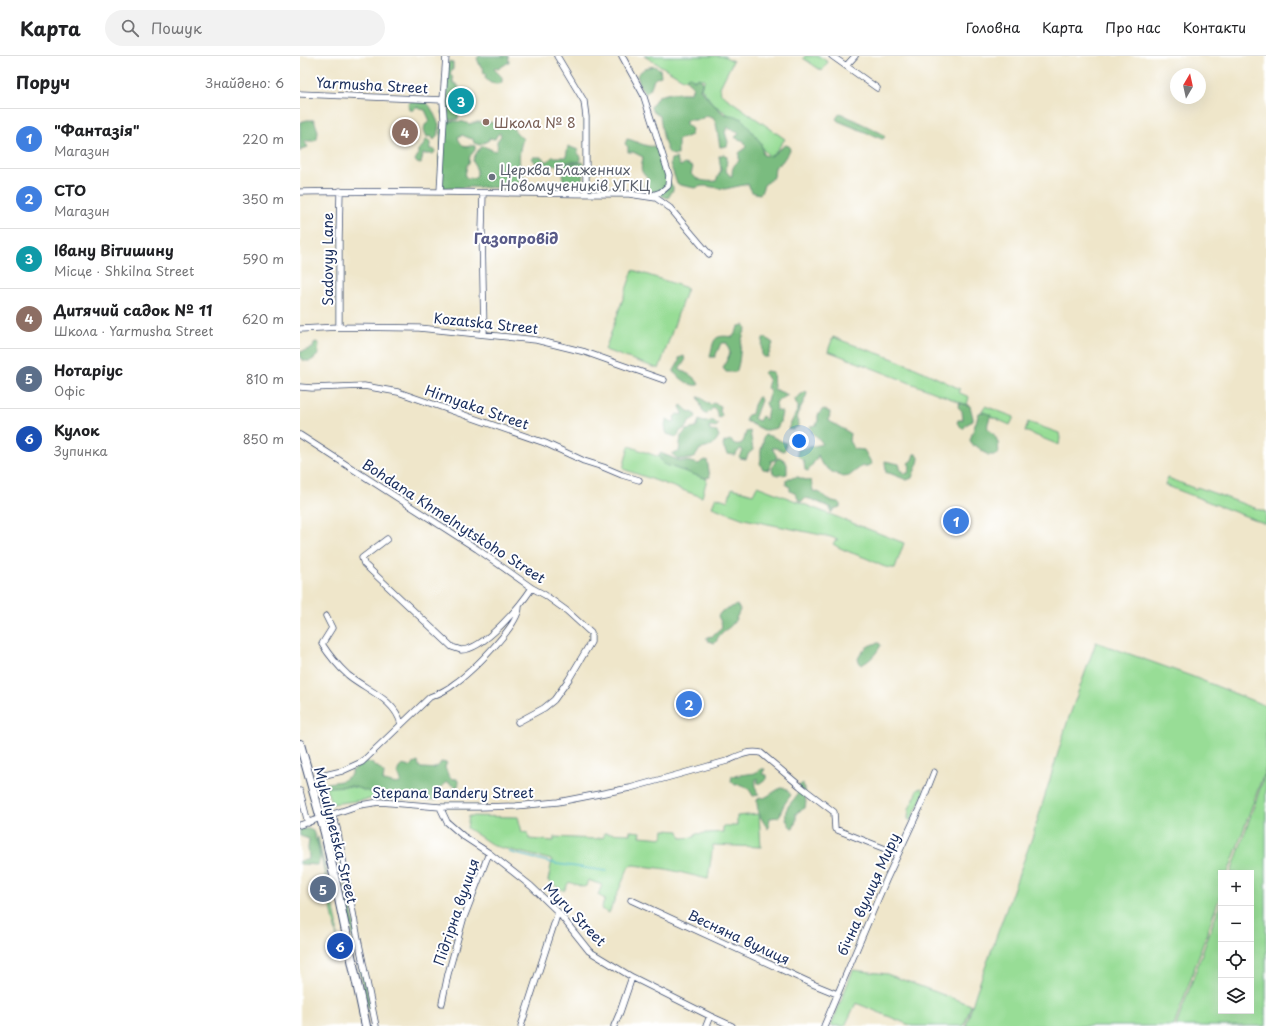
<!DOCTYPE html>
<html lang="uk">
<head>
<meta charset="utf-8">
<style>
	body { margin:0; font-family:"Playpen Sans",sans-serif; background:#f2f2f2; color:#202124 }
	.controls { position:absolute; right:12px; bottom:12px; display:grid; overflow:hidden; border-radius:0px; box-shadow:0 4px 16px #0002 }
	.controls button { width:36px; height:36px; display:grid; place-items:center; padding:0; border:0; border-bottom:1px solid #e0e0e0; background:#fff; color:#202124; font:20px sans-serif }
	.compass { position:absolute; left:870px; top:12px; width:36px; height:36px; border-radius:50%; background:#fff; box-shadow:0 4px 16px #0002; rotate:9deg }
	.you { position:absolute; left:499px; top:385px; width:14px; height:14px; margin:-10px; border:3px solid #fff; border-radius:50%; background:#1a73e8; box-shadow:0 0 0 6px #1a73e833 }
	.badge { display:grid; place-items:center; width:26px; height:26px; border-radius:50%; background:#d1495b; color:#fff; font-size:13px; font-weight:700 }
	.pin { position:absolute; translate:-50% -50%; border:2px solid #fff; box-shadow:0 1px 4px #0006 }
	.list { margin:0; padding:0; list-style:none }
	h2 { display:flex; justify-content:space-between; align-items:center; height:52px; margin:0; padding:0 16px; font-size:17px }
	h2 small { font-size:13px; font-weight:400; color:#757577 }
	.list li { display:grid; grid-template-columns:26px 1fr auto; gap:12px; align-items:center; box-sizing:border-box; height:60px; padding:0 16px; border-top:1px solid #e0e0e0 }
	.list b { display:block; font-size:15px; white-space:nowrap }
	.list p { margin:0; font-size:13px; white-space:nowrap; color:#757577 }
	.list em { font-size:13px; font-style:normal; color:#757577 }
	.icon { flex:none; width:22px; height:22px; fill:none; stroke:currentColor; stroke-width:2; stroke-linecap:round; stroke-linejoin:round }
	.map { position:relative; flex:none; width:966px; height:970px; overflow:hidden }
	header { display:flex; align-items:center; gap:24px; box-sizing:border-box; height:56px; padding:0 20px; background:#fff; border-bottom:1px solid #e0e0e0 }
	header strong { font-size:19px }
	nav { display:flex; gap:22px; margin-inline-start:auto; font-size:14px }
	.search { width:280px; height:36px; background:#f2f2f2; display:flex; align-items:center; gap:10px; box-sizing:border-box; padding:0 14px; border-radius:22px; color:#757577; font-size:15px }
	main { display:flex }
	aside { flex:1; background:#fff }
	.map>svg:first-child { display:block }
	.green { fill:#98dd96; stroke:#5a867a }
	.forest { fill:#7abc7f; stroke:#4a766e; fill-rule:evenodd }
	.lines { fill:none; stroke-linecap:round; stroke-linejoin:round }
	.stream { stroke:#4ab8c5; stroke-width:1.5 }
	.minor-casing { stroke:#3b4a6e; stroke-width:7 }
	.highway-casing { stroke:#3b4a6e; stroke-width:10 }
	.minor { stroke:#fff; stroke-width:5.5 }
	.highway { stroke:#fff; stroke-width:8 }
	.education-dot { fill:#8d6e63; stroke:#fff; stroke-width:1.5 }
	.worship-dot { fill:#6b7280; stroke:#fff; stroke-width:1.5 }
	.labels { text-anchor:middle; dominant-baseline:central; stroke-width:4; stroke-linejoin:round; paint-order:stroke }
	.street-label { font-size:14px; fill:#1b2f5e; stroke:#fff }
	.education-label { font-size:14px; fill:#785e54; stroke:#fff; text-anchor:start }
	.worship-label { font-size:14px; fill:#5b616d; stroke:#fff; text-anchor:start }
	.neighbourhood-label { font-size:15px; font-weight:bold; fill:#595b89; stroke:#fff }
</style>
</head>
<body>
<header>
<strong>Карта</strong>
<div class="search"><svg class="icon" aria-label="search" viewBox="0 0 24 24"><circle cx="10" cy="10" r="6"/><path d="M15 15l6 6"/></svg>Пошук</div>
<nav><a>Головна</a><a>Карта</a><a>Про нас</a><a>Контакти</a></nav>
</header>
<main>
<aside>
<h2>Поруч<small>Знайдено: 6</small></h2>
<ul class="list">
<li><span class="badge" style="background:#3f7fe0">1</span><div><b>&quot;Фантазія&quot;</b><p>Магазин</p></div><em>220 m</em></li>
<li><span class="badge" style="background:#3f7fe0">2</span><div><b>СТО</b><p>Магазин</p></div><em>350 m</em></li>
<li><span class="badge" style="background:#0f9aa8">3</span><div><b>Івану Вітишину</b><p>Місце · Shkilna Street</p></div><em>590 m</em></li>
<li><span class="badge" style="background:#8d6e63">4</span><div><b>Дитячий садок № 11</b><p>Школа · Yarmusha Street</p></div><em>620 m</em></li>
<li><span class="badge" style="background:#5c6f8a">5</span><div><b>Нотаріус</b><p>Офіс</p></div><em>810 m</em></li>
<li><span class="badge" style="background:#1a4fb4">6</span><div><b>Кулок</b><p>Зупинка</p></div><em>850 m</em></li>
</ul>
</aside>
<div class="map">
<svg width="966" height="970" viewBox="0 0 966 970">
	<rect width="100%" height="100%" fill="#fff"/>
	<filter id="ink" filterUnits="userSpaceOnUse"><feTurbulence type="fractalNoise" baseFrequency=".025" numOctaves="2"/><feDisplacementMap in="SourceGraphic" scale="8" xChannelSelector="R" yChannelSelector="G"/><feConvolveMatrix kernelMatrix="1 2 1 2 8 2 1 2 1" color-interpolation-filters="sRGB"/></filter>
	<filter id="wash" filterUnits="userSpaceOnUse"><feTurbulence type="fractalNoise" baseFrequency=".012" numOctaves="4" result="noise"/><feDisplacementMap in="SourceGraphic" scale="16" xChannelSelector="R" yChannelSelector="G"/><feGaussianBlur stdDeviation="0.9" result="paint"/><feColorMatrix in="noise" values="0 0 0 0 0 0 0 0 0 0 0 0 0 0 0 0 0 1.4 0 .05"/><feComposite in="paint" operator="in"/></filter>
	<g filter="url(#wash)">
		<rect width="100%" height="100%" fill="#efe6ca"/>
		<!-- green -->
		<path class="green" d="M344 0H424L433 5 420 31 421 38 485 83 471 102 433 62 413 48 401 32 405 23H383Z
			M505 0H519L528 6 522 15 503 2Z
			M333 214 387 232 359 313 305 294Z
			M533 281C552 289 572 295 591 302 615 311 637 322 660 333L658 336 669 341 667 349 528 295Z
			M685 350 714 361 710 369 681 356Z
			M728 366 759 377 760 382 759 389 725 375Z
			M329 390 367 404 366 407 407 423 402 441 323 413Z
			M868 422 896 433 897 431 966 456V468L865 429Z
			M457 430 604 487 595 512C585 513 577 507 568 503 556 498 544 495 533 488L535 485 538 484 531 481 444 463 412 451 416 441 428 445 432 432 453 438Z
			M796 586 891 620 966 650V711L928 817H921V837L874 970H666L676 937 733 779 767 667Z
			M966 715V970H876L921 845V955H951V817H931Z
			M38 730C56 730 66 733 81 740H85L92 743 79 742 32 748 26 733 27 731Z
			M622 732 624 737 611 764H609L608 763 609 753 617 737 616 736 618 733Z
			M459 758 461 791 413 789 408 823 366 813 334 809 329 810 309 857 301 853 305 843 298 839 302 829 288 824 286 830 283 831 269 826 264 835 248 825 252 804 194 790 167 772 169 760 218 761 222 776 228 777 229 783 254 785V781L295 783 304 781V777L330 778V775L341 776 340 780 363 782 364 774 379 775 381 782 395 781V778L423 776V770H437V760Z
			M34 767 71 955 69 957 54 887 45 828 33 772Z
			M18 781 37 867V882L23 809 17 783Z
			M553 914 587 918 671 949 664 970H612L556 947 545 970H531Z"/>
		<!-- forest -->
		<path class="forest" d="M180 0H208L209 6 198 13 195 12 194 13 202 21V26L199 28C192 28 188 27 185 21L187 17 184 18 183 12 180 10 177 2Z
			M149 5 153 7V13L150 18 153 22V27L157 28 160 34 157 40 159 56 158 63 149 64 142 57 147 10Z
			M354 10 360 13 361 20C351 23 354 26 350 33 349 34 346 37 345 38L340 30 337 19 345 12Z
			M389 20 394 24 399 22 403 26 400 33 413 48 424 58 436 60 442 63 461 87 463 99 471 100 485 89 489 90 490 94 482 106 475 111 474 121 464 129 461 137 459 138 452 136 448 128 425 133 406 130H402L395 132 380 129 377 127 374 119 370 108 371 103 376 102 380 110 385 108 393 111 391 118C397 125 407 126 416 125L421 114 419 100 424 98 427 101 426 115 430 120H432C432 113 433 109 439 105V97L446 91 444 85 436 82 435 81 439 78 438 76 428 71 425 76 428 86 427 90 420 91 416 67 413 62 406 60 399 64H386V68L392 73 391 79 378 84V99C376 99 372 99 371 98 364 95 361 67 360 60L352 55 351 51 358 40 371 37H391L393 30 387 25V21Z
			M111 45 126 46C133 52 134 60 139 68L137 80 134 84 131 80 127 81 124 74 125 69 130 65 125 54 120 53 118 51H116L113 54H109L108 48Z
			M540 57 581 77 585 81 583 83H582L538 65 536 63Z
			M7 64H14L18 75 17 83 14 85H4L8 91 2 93 0 96V66Z
			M154 65 164 66 169 68 177 66 205 67 208 70 213 72 216 76 223 83C219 94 219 101 220 113L225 115C225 119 217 129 214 132L168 131C162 132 150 133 143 132L141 130 139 99 141 97V77L140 72 146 66ZM200 77 201 80 197 85C197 90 199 92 195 95L183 90C178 93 175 99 173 104 174 110 180 116 175 122H167L165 120 167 109 169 107 170 100 175 94V90L170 89 166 91C162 89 159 86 158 81L162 79 169 82 173 83 174 87 180 89 189 84V82L195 83 197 79Z
			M327 83C335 84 346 92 354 90 363 95 359 105 363 114 365 120 369 126 373 131V134L368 142 362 140 357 136 345 135C344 130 343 127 348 123 339 114 341 113 343 101L333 96H328V91L325 88Z
			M126 84 130 85V93L135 94V96L133 98H123L121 108 117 107 115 104 118 99V94L123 90Z
			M268 90 278 94V98L280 101V106H269L261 107 258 109 238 110 232 102 233 101H241L247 106 252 101H266Z
			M283 106 284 109 282 126C278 127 275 131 271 132 260 134 247 133 236 130V129L262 127 264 113 259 110C264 106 275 108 283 106Z
			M445 269 446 273C438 288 442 299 437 314L436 316H426L423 312 430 297 427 287H421L415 301H410C414 283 413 278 433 281L439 270Z
			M466 282 473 287 468 301H463C460 294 463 289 463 282Z
			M16 286 19 287 18 299C12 305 9 307 1 303L0 296 13 292 14 287Z
			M384 300 385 305 380 311V314C388 318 396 321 399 329 389 331 381 322 373 316L379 306V302Z
			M466 315 473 316 474 333 488 339 476 346V354L482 356 480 366 477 372 468 374H464L446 365V361L448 359 452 358 454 349 459 340 461 344 454 363 459 365 462 360 466 364 468 352 466 347 471 334 467 332 469 325 464 317Z
			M506 335 507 336C506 345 500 350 498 358 497 361 498 367 498 371L494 372 493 374 488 373 498 353V350L496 348 495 343 503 337Z
			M398 341C404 342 405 347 411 349L413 347 421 350 420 355 422 359 420 362 418 361 416 354 413 352 408 357 405 358 402 353Z
			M659 347 670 350 673 362V365L667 368 663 373 657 367 658 364H663L662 355 658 351Z
			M381 349C384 351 386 354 388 355 393 357 395 356 396 362L389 366 387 371 380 375 378 380 376 381 367 378C365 373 364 368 367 363L374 367 375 366 374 361 377 358 382 359 383 357 380 351Z
			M523 353 530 356 529 365 550 377 549 385 554 393 564 394 572 408 567 410H562L549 420 543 421 532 416 521 407 518 399 516 403 508 415 505 414 504 406 497 399 498 394 522 388 521 385 513 378 510 370 516 369 518 365V359Z
			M683 356 691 359C683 378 691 370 697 384 699 387 698 393 699 396L696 399H688L675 389 673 390 670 384 679 357Z
			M399 364C401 365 403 366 405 366 412 366 412 362 418 369L416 371 409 370 410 375 417 376 419 380C414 389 410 392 400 393L395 401 390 403H378L372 398 374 396H379L381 380 384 377 386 374 396 372Z
			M450 375 453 394 449 397 446 403 440 402 439 400 443 396 441 392 435 399 427 398 423 390 424 386 430 384 435 388C444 390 444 383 446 376Z
			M465 379C474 380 477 384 486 387L485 394 483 395 476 392H472L477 401 475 404 471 405 470 414 463 413 460 407C462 403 460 399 461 394 462 388 464 388 463 381Z
			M360 397 373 402 380 405H386L399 408 402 405 407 404 410 421 406 422 401 421 363 408 359 400Z
			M614 398H616L619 401C619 409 614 414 612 422L607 424 589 417H586L585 405 599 408 601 415H603V418L608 417 610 410 608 407 612 404Z
			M478 402 483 403 487 408V418C471 422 468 414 478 402Z
			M498 421 508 425 511 424 513 435C525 437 522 441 530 444 534 446 536 445 540 447V451L534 453 531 457 530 453 532 452C522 449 516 444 506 442L503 445H499L496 438 490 435V431L486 429V424L489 422Z
			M437 549 440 554C438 558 436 563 434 566 428 575 420 574 416 586L415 587 408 585 407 583V581L413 580 422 572 421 566 418 560 422 555Z
			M579 587 581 589C576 598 570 605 561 609L558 603C562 594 568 588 579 587Z
			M66 705 73 708 74 710 78 711 84 717 83 725C88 725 94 729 100 727L101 724 97 717 99 712 102 709 110 711 113 708 118 706 119 710 121 712C131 712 136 715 141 706L147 707C144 712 145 712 147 716 149 722 150 723 157 723L159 728 157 731H155L147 726C139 731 139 735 136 744L92 743 51 730 27 731 26 728 27 727 41 725 50 720 52 715Z
			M461 713H465L462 718 467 719V723L460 728 457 726 459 723H456C455 726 456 737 459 739L453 740C449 732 444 727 435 729L431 725 432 720 455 717Z
			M503 727 506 746 505 752 496 757V765L493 773C490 771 489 769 487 765 481 752 494 746 498 737 498 735 498 732 499 730Z
			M484 731 491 739C486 746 482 750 480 760L478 761 470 762 468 773C461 762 457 758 457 744L460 741 464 742C471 739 476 733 484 731Z
			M0 773H9L13 775 18 789 20 802 18 809 0 808V805L7 804 9 802 8 792 9 783 0 780Z"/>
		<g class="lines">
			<!-- stream -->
			<path class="stream" d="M209 796 257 808 307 815"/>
		</g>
	</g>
	<g filter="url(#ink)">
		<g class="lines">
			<defs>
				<path id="minor" d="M257 0 284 45 286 61V138
					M322 0 343 38 369 119 368 130 361 136 350 140
					M532 0 577 32
					M546 10 555 0
					M0 38 143 44
					M0 136C110 134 219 138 329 138L356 142 370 152 409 198
					M140 136 144 63 143 44 146 0
					M183 137 182 174 184 278
					M39 271V184L40 135
					M0 273 39 271 119 272 236 284 285 296 364 324
					M0 331 12 332 64 330 98 336 245 387 284 405 303 411 322 419 339 424
					M0 379 177 493 232 532 245 539 267 555 291 577V586L269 623 254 644 244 652 218 666
					M87 483 62 502 64 508 152 591C155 592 158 593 161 594 184 594 220 550 232 532
					M26 560 32 572 22 588C29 599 38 610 48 619 66 634 95 643 101 668
					M21 720 42 715 62 706 130 641C138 638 147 634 154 628 170 617 220 569 219 550
					M0 735 8 767
					M140 751 147 766 163 780 189 797 231 830 258 856 289 895 332 921 410 960 432 970
					M32 758 37 772 57 878 76 970
					M0 769 60 749 80 746 140 751H179L216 750 258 746 330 732 427 705C438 700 449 694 461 697L500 730 534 756 535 773 598 798
					M331 844 515 929 537 938
					M142 947 148 918 163 864 189 797
					M221 970 258 856
					M314 970 320 956 332 921
					M406 970 410 960
					M524 970 587 822 621 749 634 716"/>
				<path id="highway" d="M0 688 25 777 66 970"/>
			</defs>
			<!-- minor casing -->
			<use href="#minor" class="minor-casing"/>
			<!-- highway casing -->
			<use href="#highway" class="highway-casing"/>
			<!-- minor -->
			<use href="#minor" class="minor"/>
			<!-- highway -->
			<use href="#highway" class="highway"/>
		</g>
	</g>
	<!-- markers -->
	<circle class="education-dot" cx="186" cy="66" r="4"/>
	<circle class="worship-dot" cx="192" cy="121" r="4"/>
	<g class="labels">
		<!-- street labels -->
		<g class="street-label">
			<text transform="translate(72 29) rotate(3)">Yarmusha Street</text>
			<text transform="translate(27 203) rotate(-90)">Sadovyy Lane</text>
			<text transform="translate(186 267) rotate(6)">Kozatska Street</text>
			<text transform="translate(177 351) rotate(19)">Hirnyaka Street</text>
			<text transform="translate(154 465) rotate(33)">Bohdana Khmelnytskoho Street</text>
			<text x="153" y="736">Stepana Bandery Street</text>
			<text transform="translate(36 779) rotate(76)">Mykulynetska Street</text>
			<text transform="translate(568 838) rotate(-66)">бічна вулиця Миру</text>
			<text transform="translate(156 856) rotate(-71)">Підгірна вулиця</text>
			<text transform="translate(275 858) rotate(46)">Myru Street</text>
			<text transform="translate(439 881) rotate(25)">Весняна вулиця</text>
		</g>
		<!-- education labels -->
		<g class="education-label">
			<text x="194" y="66">Школа № 8</text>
		</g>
		<!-- worship labels -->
		<g class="worship-label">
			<text x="200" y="113">Церква Блаженних<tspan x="200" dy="16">Новомучеників УГКЦ</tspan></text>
		</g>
		<!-- neighbourhood labels -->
		<g class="neighbourhood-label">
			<text x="216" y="181">Газопровід</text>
		</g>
	</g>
</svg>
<div class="controls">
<button>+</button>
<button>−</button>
<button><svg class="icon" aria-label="locate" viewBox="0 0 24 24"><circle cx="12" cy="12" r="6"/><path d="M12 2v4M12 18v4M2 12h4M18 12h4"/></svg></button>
<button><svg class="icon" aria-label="layers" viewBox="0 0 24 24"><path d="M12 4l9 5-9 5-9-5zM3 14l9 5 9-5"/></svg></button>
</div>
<svg class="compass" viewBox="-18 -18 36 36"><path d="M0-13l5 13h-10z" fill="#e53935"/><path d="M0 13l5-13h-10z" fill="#757577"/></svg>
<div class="you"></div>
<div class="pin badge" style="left:656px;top:465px;background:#3f7fe0">1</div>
<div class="pin badge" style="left:389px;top:648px;background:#3f7fe0">2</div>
<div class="pin badge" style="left:161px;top:45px;background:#0f9aa8">3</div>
<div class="pin badge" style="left:105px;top:76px;background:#8d6e63">4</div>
<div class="pin badge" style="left:23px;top:833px;background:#5c6f8a">5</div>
<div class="pin badge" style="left:40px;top:890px;background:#1a4fb4">6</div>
</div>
</main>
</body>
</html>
